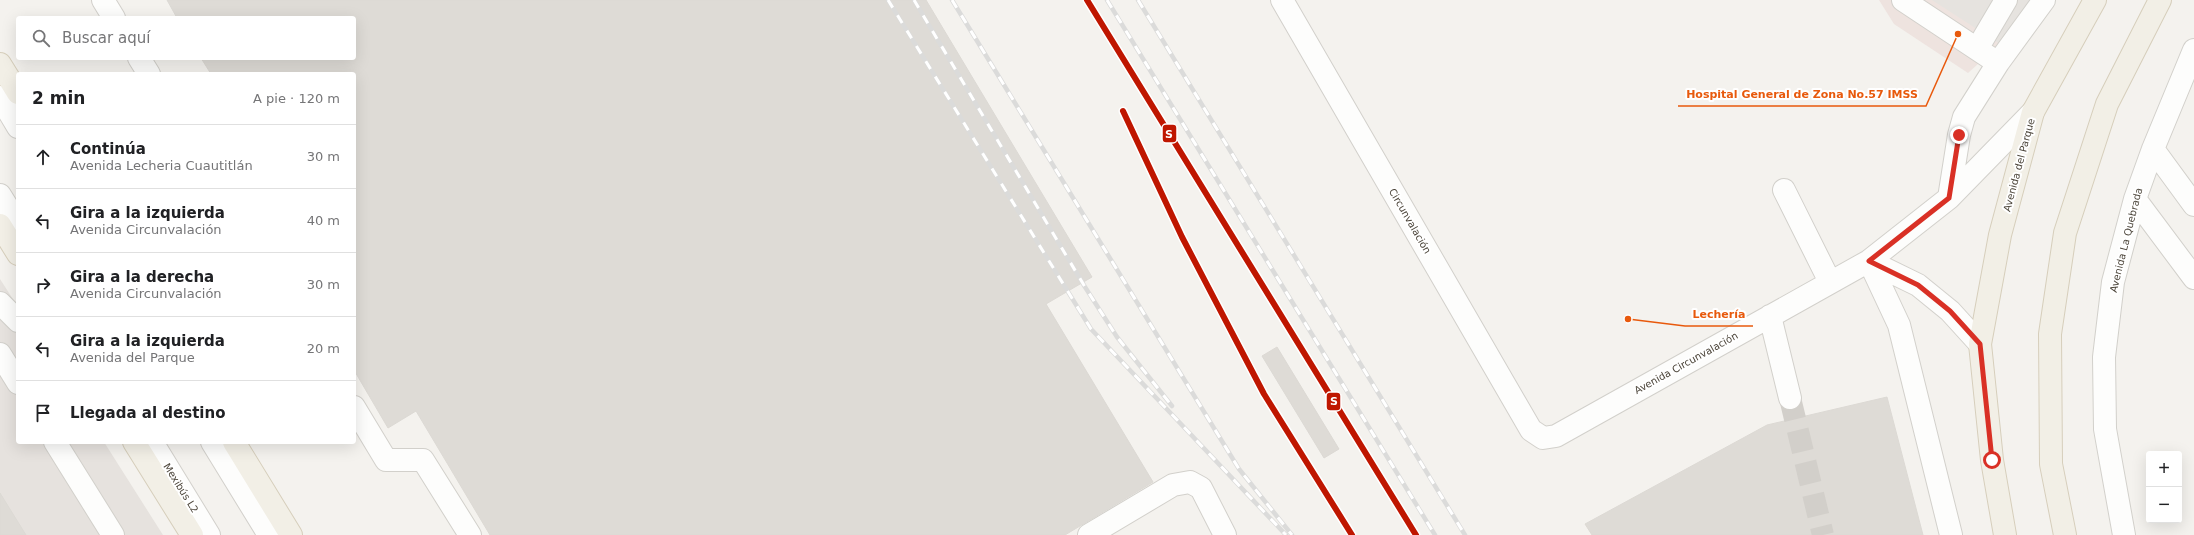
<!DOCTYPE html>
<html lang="es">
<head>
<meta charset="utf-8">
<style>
	body { margin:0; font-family:"DejaVu Sans",sans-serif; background:#f2f2f2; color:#202124 }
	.controls { position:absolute; right:12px; bottom:12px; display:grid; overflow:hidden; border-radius:4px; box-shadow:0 4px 16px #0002 }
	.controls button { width:36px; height:36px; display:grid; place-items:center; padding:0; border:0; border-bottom:1px solid #e0e0e0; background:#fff; color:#202124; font:20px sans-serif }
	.stop { position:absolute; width:12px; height:12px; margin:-9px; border:3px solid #d93025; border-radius:50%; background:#fff }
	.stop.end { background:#d93025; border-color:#fff; box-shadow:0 1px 4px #0008 }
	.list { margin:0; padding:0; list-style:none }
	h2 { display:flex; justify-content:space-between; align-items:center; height:52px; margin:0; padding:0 16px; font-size:17px }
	h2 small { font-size:13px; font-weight:400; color:#757577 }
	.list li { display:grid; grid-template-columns:26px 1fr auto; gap:12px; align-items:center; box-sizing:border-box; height:64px; padding:0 16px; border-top:1px solid #e0e0e0 }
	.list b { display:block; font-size:15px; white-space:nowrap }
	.list p { margin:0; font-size:13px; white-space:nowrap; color:#757577 }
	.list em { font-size:13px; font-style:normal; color:#757577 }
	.icon { flex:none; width:22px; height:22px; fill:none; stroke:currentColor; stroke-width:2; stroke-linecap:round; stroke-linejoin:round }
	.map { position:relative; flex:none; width:2194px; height:535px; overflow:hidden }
	.search { position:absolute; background:#fff; box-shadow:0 4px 16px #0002; left:16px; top:16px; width:340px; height:44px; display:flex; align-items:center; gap:10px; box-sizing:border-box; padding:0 14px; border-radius:4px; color:#757577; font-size:15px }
	.panel { position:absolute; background:#fff; box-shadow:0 4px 16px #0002; left:16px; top:72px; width:340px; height:372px; border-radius:4px }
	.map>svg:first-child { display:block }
	.industrial { fill:#e6e2de }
	.medical { fill:#eee3df }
	.parking { fill:#e6e3df }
	.building { fill:#dedbd6; stroke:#dcd9d4 }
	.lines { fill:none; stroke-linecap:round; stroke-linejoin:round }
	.minor-tunnel { stroke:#d2cfca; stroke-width:22; stroke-dasharray:22 11; stroke-linecap:butt }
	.minor-casing { stroke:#d2d0cb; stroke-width:24 }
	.major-casing { stroke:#d6cebb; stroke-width:24 }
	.minor { stroke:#fdfdfc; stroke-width:22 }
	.major { stroke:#f2efe6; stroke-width:22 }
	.rail-casing { stroke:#dbdbda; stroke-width:4.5 }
	.rail { stroke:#fff; stroke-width:3; stroke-dasharray:9; stroke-linecap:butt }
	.rail-1-casing { stroke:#fff; stroke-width:9 }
	.rail-1 { stroke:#bf1600; stroke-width:6 }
	.route { stroke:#d93025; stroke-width:5 }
	.labels { text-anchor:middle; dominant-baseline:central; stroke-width:4; stroke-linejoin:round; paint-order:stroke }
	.street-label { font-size:10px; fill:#4b4439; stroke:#fff }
	.leader { fill:none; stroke:#e8590c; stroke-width:1.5 }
	.callout-dot { fill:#e8590c; stroke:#fff; stroke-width:1.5 }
	.callout-label { font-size:11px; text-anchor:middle; font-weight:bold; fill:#e8590c; stroke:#fff; stroke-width:4; stroke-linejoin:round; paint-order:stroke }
	.line-badge { stroke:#fff; stroke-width:1.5 }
	.badge-label { font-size:11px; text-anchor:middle; font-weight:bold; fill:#fff }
</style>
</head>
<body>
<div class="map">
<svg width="2194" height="535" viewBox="0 0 2194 535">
	<rect width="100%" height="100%" fill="#f4f2ee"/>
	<!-- industrial -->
	<path class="industrial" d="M0 279 18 307V442H104L163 535H0Z"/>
	<!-- medical -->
	<path class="medical" d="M1879 0H2032L2000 44 1968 73 1894 24Z"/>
	<!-- parking -->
	<path class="parking" d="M1932 0H2032L2000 44Z"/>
	<!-- building -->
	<path class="building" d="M167 0H926L1092 277 1046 304 1153 482 1065 535H490L416 411 388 428 354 370V74H211L201 58H354V18H177Z
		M1277 347 1339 449 1324 458 1262 356Z
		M1887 397 1923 535H1592L1585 524 1767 425Z
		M0 493 26 535H0Z"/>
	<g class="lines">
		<!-- minor-tunnel -->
		<path class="minor-tunnel" d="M1790 398 1823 535"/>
		<defs>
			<path id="minor" d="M103 0 114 18
				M1282 0 1531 430 1543 438 1556 436 1869 261 1949 198 2033 112
				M1903 0 1998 63
				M1977 49 2006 0
				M139 58 149 74
				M0 97 18 127
				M2153 149 2194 205
				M1784 190 1830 282
				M0 195 18 224
				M1949 198 1959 135 1964 117 1998 63 2044 0
				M2135 199 2194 278
				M1869 261 1899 325 1951 535
				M1869 261 1918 285 1950 311 1980 344
				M0 303 18 321
				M1770 316 1790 398
				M0 354 18 383
				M354 407 386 460H423L470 535
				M55 442 113 535
				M152 442 209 535
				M212 442 269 535
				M1089 535 1173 485 1190 482 1201 488 1225 535
				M2124 535 2105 429 2104 357 2113 282 2135 199 2153 149 2194 50"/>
			<path id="major" d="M0 64 18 93
				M0 225 18 254
				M134 442 192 535
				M234 442 291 535
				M2005 535 1992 460 1980 344 2000 235 2033 112 2095 0
				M2065 535 2051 464 2050 334 2065 233 2107 104 2160 0"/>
		</defs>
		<!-- minor casing -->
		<use href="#minor" class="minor-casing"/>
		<!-- major casing -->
		<use href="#major" class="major-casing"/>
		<!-- minor -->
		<use href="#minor" class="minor"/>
		<!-- major -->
		<use href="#major" class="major"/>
		<defs>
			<path id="rail" d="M888 0 1091 329 1286 535
				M914 0 1085 287 1117 337 1172 406
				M952 0 1239 469 1292 535
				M1107 0 1435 535
				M1138 0 1465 535"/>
		</defs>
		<!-- rail casing -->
		<use href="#rail" class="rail-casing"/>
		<!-- rail -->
		<use href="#rail" class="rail"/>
		<defs>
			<path id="rail-1" d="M1087 0 1416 535
				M1123 111 1182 237 1264 394 1352 535"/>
		</defs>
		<!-- rail-1 casing -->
		<use href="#rail-1" class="rail-1-casing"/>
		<!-- rail-1 -->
		<use href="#rail-1" class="rail-1"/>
	</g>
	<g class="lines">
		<!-- route -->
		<path class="route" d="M1959 135 1949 198 1869 261 1918 285 1950 311 1980 344 1992 460"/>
	</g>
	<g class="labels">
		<!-- street labels -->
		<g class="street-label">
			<text transform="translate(2019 165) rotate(-75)">Avenida del Parque</text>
			<text transform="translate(1410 221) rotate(60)">Circunvalación</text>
			<text transform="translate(2126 240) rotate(-76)">Avenida La Quebrada</text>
			<text transform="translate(1686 363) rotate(-29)">Avenida Circunvalación</text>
			<text transform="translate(181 488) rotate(58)">Mexibús L2</text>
		</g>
	</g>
	<!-- callouts -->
	<path class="leader" d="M1958 34L1926 106H1678M1628 319L1685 326H1753"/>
	<g class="callout-dot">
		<circle cx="1958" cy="34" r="4"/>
		<circle cx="1628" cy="319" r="4"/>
	</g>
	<g class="callout-label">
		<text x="1802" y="98">Hospital General de Zona No.57 IMSS</text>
		<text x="1719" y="318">Lechería</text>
	</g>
	<g class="line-badge">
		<rect x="1162" y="124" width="15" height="19" rx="4" fill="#bf1600"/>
		<rect x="1326" y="392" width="15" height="19" rx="4" fill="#bf1600"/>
	</g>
	<g class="badge-label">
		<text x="1169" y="138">S</text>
		<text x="1334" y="405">S</text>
	</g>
</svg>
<div class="controls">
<button>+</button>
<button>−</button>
</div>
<div class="stop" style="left:1992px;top:460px"></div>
<div class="stop end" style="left:1959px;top:135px"></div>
<div class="search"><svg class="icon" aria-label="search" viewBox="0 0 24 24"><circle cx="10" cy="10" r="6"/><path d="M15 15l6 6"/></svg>Buscar aquí</div>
<section class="panel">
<h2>2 min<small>A pie · 120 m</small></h2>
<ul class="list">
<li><svg class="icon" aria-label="ahead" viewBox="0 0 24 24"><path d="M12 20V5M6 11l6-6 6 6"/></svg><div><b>Continúa</b><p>Avenida Lecheria Cuautitlán</p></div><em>30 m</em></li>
<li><svg class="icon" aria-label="left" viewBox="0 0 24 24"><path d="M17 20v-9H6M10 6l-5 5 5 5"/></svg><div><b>Gira a la izquierda</b><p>Avenida Circunvalación</p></div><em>40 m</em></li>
<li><svg class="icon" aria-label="right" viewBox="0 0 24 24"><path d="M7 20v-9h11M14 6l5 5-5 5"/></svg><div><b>Gira a la derecha</b><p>Avenida Circunvalación</p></div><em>30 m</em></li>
<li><svg class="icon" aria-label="left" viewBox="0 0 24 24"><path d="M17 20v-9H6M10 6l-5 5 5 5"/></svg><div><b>Gira a la izquierda</b><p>Avenida del Parque</p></div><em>20 m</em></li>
<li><svg class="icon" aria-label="arrive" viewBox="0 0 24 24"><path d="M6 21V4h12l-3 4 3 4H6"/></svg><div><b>Llegada al destino</b></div></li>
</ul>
</section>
</div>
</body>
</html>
